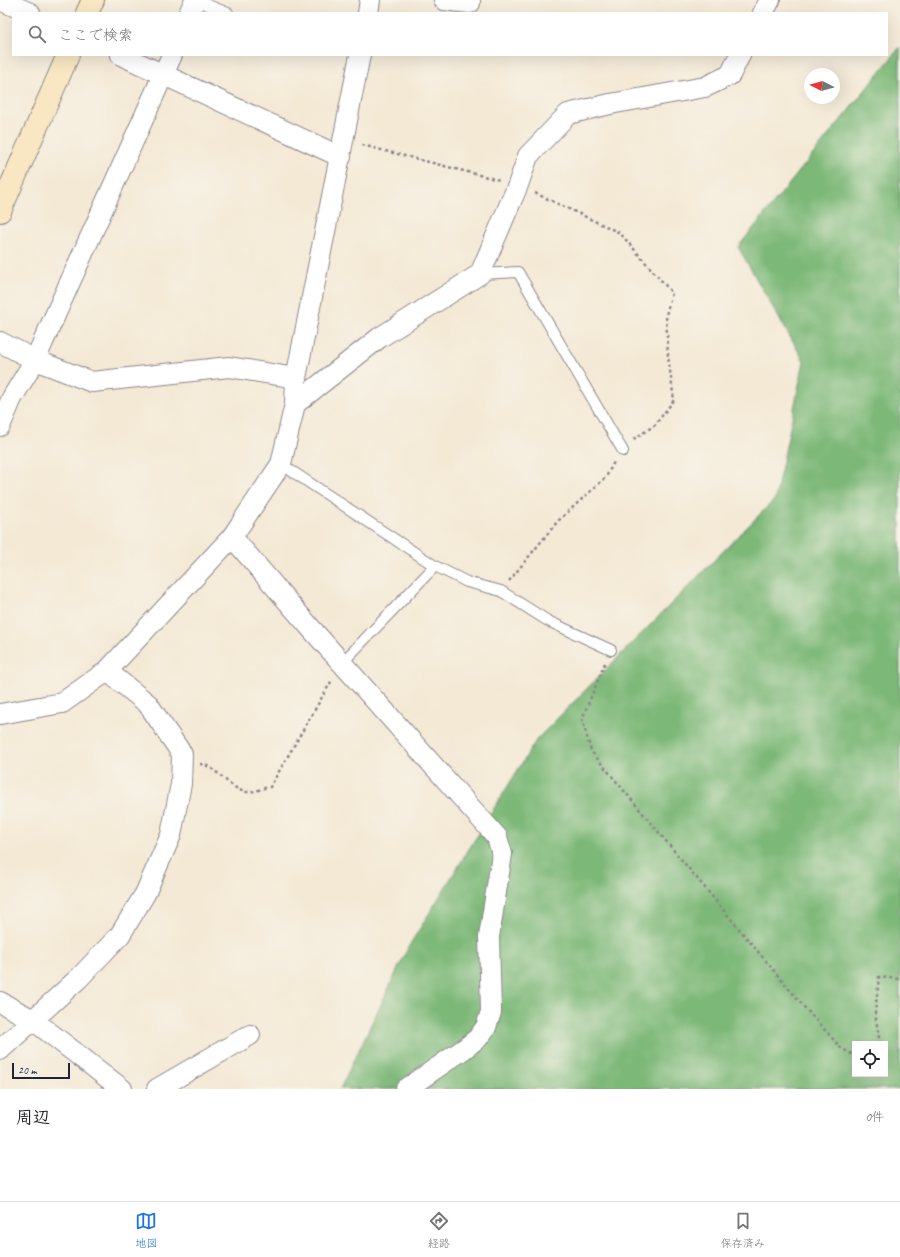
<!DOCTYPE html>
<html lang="ja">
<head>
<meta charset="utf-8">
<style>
	body { margin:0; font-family:Caveat,"Klee One",sans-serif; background:#f6f6f6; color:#202124 }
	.controls { position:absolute; right:12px; bottom:12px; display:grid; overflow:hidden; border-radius:0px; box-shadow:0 4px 16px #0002 }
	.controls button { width:36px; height:36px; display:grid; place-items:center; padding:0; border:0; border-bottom:1px solid #e0e0e0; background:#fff; color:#202124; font:20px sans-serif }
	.compass { position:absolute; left:804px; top:68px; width:36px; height:36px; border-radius:50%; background:#fff; box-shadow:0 4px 16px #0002; rotate:276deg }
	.scale { position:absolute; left:12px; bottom:10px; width:58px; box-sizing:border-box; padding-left:4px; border:2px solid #22223b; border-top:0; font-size:11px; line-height:14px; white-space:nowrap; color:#22223b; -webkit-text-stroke:3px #f7f3e8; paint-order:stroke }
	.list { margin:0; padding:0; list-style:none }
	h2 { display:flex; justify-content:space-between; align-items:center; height:52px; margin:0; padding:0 16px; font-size:17px }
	h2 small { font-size:13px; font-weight:400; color:#757577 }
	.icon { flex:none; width:22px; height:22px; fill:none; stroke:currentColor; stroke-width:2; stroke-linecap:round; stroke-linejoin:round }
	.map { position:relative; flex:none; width:900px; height:1089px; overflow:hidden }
	.search { position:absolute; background:#fff; box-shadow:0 4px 16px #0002; left:12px; right:12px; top:12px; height:44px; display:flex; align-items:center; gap:10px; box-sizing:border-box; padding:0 14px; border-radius:0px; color:#757577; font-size:15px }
	.sheet { height:112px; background:#fff }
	nav { display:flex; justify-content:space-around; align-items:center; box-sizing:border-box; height:56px; border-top:1px solid #e0e0e0; background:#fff; font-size:11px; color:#757577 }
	nav a { display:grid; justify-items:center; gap:2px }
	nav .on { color:#1a73e8 }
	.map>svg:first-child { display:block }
	.forest { fill:#7bb877; stroke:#4e6d59; fill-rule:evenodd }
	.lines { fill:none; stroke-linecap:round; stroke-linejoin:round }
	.service-casing { stroke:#8b8688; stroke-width:12 }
	.minor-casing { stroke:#8b8688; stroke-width:22 }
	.secondary-casing { stroke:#8b8688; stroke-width:24 }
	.path { stroke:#8b8688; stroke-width:2.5; stroke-dasharray:3 3; stroke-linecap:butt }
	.service { stroke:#fff; stroke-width:10 }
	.minor { stroke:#fff; stroke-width:20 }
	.secondary { stroke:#f9e7c3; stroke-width:22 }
</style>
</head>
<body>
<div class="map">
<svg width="900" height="1089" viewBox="0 0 900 1089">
	<rect width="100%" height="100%" fill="#f7f3e8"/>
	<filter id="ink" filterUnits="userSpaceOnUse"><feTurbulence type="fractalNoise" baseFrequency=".025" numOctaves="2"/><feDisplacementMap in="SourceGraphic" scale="8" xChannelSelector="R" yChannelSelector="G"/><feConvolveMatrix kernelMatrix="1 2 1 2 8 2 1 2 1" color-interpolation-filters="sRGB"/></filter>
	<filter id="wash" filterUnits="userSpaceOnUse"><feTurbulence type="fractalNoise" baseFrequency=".012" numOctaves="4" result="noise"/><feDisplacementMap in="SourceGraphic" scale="16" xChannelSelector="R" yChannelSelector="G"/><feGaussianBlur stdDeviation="0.9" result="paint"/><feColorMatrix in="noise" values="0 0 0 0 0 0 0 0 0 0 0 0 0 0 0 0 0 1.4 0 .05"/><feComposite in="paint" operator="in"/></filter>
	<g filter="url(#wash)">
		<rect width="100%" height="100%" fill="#f4e9d5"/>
		<!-- forest -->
		<path class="forest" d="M900 47V1089H340L409 946 537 739 775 499 804 361 738 247ZM855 1044H885V1074H855Z"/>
	</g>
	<g filter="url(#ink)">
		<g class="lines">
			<defs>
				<path id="service" d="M195 0 228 13
					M480 274 518 272 623 451
					M281 464 435 566
					M342 663 435 566 467 582 501 591 548 621 611 650"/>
				<path id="minor" d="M0 0 30 13
					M444 0 470 3V0
					M189 13 195 0
					M368 13 370 0
					M763 13 770 0
					M121 55 341 157
					M0 342 35 360 92 382 229 367 296 378
					M295 404 379 338 480 274 518 185 528 156 568 114 610 104 705 87 730 75 740 55
					M0 426 12 398 35 360 172 55
					M232 537 315 633 497 837 502 854 489 937 491 1012 486 1027 478 1038 464 1049 406 1089
					M0 714 62 703 107 671 232 537 281 464 295 404 296 378 360 55
					M0 1002 33 1020 122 1089
					M0 1050 79 978 120 935 145 894 171 835 181 784 182 754 148 704 107 671
					M157 1089 250 1035"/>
				<path id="secondary" d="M87 13 93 0
					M0 211 68 55"/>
			</defs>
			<!-- service casing -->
			<use href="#service" class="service-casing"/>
			<!-- minor casing -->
			<use href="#minor" class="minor-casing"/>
			<!-- secondary casing -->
			<use href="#secondary" class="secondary-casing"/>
			<!-- path -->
			<path class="path" d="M362 145 499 180
				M535 193 620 233 672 293 666 315 668 356 674 400 655 425 632 440
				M509 581 558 521 606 477 614 462
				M605 663 582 719 591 751 805 1008 841 1048 855 1056
				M200 764C216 765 231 792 248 792 255 792 263 788 270 787L332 680
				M880 1044 875 1013 879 977 900 979"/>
			<!-- service -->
			<use href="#service" class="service"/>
			<!-- minor -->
			<use href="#minor" class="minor"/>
			<!-- secondary -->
			<use href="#secondary" class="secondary"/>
		</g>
	</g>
</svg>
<div class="controls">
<button><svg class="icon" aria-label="locate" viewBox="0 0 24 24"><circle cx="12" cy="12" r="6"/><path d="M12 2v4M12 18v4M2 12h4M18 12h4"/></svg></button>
</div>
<svg class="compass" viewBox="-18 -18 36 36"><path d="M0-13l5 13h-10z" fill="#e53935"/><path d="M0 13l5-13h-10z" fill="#757577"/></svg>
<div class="scale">20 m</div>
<div class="search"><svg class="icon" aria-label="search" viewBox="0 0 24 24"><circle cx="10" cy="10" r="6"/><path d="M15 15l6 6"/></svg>ここで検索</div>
</div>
<section class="sheet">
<h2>周辺<small>0件</small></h2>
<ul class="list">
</ul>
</section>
<nav>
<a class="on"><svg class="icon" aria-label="map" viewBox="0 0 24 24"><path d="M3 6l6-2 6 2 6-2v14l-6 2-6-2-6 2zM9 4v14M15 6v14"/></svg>地図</a>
<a><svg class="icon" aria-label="directions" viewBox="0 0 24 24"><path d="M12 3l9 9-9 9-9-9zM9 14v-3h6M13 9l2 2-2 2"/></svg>経路</a>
<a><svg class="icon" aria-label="saved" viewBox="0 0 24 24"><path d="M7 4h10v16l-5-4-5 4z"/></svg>保存済み</a>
</nav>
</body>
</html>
